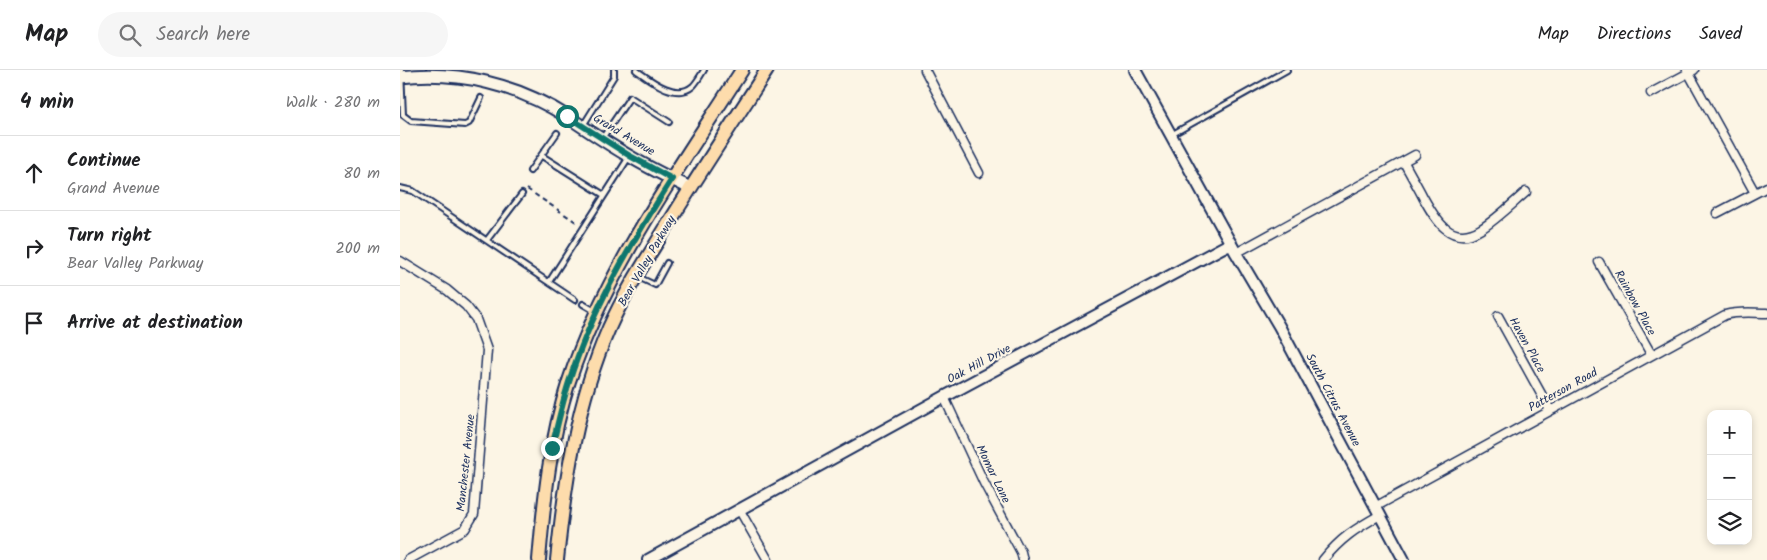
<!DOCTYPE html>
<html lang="en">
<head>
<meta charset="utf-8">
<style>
	body { margin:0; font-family:Kalam,sans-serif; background:#f6f6f6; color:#202124 }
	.controls { position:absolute; right:15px; bottom:15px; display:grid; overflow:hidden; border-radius:10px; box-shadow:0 2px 8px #0003 }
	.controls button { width:45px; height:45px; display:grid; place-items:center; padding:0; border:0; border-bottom:1px solid #e0e0e0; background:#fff; color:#202124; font:25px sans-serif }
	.stop { position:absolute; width:15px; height:15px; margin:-11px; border:4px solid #0f766e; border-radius:50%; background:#fff }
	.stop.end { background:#0f766e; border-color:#fff; box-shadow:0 1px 5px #0008 }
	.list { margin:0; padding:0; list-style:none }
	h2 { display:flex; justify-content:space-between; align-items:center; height:65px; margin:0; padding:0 20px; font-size:21px }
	h2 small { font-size:16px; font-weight:400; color:#757577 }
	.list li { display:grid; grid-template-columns:32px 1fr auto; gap:15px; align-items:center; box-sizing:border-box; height:75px; padding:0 20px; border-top:1px solid #e0e0e0 }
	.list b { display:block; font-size:19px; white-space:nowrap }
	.list p { margin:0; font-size:16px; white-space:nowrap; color:#757577 }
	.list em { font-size:16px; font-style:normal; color:#757577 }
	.icon { flex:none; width:28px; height:28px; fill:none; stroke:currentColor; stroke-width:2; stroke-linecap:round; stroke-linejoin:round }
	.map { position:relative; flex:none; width:1367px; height:490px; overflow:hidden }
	header { display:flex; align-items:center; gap:30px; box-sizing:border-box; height:70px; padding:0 25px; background:#fff; border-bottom:1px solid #e0e0e0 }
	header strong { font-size:24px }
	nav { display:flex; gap:28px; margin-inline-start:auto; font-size:18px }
	.search { width:350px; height:45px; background:#f6f6f6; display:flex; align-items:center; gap:12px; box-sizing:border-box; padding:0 18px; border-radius:28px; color:#757577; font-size:19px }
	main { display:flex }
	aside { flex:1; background:#fff }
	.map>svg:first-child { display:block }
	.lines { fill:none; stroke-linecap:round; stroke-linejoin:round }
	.service-casing { stroke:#1b2f5e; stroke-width:8 }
	.minor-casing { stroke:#1b2f5e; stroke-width:11 }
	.tertiary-casing { stroke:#1b2f5e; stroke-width:14 }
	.secondary-casing { stroke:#1b2f5e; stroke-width:15 }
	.primary-casing { stroke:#1b2f5e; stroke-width:16 }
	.path { stroke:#1b2f5e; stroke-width:2; stroke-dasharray:5 4; stroke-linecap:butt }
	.service { stroke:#fcf5e5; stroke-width:4 }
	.minor { stroke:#fcf5e5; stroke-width:8 }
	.tertiary { stroke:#fcf5e5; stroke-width:10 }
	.secondary { stroke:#fcf5e5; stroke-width:11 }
	.primary { stroke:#fddcac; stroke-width:12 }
	.route { stroke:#0f766e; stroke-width:6 }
	.labels { text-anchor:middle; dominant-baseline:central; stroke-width:4.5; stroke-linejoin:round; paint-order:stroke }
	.street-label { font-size:12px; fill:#1b2f5e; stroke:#fcf5e5 }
</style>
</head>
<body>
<header>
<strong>Map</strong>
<div class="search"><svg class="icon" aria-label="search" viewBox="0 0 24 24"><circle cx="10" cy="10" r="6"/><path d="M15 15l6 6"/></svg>Search here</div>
<nav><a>Map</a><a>Directions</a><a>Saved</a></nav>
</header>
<main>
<aside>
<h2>4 min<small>Walk · 280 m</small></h2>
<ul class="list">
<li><svg class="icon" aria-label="ahead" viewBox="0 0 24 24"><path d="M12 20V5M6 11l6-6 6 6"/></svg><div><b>Continue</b><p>Grand Avenue</p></div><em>80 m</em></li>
<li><svg class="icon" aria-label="right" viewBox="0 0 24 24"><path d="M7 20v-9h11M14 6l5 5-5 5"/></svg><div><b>Turn right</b><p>Bear Valley Parkway</p></div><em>200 m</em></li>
<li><svg class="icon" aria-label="arrive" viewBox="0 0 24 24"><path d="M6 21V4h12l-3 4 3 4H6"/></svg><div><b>Arrive at destination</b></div></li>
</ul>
</aside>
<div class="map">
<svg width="1367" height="490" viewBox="0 0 1367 490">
	<rect width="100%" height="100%" fill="#fcf5e5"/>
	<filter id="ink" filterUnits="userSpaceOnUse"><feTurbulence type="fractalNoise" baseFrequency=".02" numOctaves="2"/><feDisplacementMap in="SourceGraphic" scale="10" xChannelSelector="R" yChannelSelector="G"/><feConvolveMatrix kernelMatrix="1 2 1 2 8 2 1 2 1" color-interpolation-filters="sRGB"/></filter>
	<g filter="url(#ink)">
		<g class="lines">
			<defs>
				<path id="service" d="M1 0 3 45 11 51 65 55 69 53 81 28
					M236 0C250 10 276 31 293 16 297 12 301 5 304 0
					M184 54 214 6V0
					M771 65 887 0
					M203 67 230 27 269 52
					M142 86 204 125
					M130 101 157 63
					M0 118 13 121 175 230
					M87 170 122 124
					M238 207 255 215 267 193
					M149 212 229 87
					M183 234 195 241"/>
				<path id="minor" d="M525 0 579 103
					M1287 0 1355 123
					M1251 23 1294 0
					M1004 92C1010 104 1017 115 1023 127 1035 149 1051 178 1081 159 1097 149 1112 134 1126 122
					M1317 143 1367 117
					M836 183 1015 85
					M0 191 47 220 66 236 76 249 87 280 74 444 65 459 8 490
					M1199 192 1251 284
					M1098 246 1150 340
					M544 327 584 413 621 482 623 490
					M975 437 1325 245C1339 241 1353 243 1367 243
					M339 439 368 490
					M923 490C941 468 955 459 980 445"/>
				<path id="tertiary" d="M735 0 836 183 879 256 1004 490
					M248 490 544 327 831 173"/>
				<path id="secondary" d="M0 7C59 0 118 15 168 47 188 60 208 74 229 86 249 98 270 108 290 118"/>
				<path id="primary" d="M139 490C144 430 150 369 169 311 207 197 278 100 342 0
					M157 490C165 411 177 332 209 258 225 222 246 190 267 156 299 104 333 52 367 0"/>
			</defs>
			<!-- service casing -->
			<use href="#service" class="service-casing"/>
			<!-- minor casing -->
			<use href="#minor" class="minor-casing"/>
			<!-- tertiary casing -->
			<use href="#tertiary" class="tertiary-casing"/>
			<!-- secondary casing -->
			<use href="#secondary" class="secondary-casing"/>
			<!-- primary casing -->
			<use href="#primary" class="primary-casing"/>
			<!-- path -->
			<path class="path" d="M127 119 179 154"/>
			<!-- service -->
			<use href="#service" class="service"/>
			<!-- minor -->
			<use href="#minor" class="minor"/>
			<!-- tertiary -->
			<use href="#tertiary" class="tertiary"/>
			<!-- secondary -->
			<use href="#secondary" class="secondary"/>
			<!-- primary -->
			<use href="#primary" class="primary"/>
		</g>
	</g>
	<g class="lines" filter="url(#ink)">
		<!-- route -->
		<path class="route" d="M152 378C157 356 162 334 169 312 192 239 231 173 272 109L230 86 167 46"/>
	</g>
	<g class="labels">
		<!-- street labels -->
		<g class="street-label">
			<text transform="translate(224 65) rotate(31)">Grand Avenue</text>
			<text transform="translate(247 191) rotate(-60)">Bear Valley Parkway</text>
			<text transform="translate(1235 233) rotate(61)">Rainbow Place</text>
			<text transform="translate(1127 275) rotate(61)">Haven Place</text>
			<text transform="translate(579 294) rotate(-28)">Oak Hill Drive</text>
			<text transform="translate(1163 320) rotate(-29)">Patterson Road</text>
			<text transform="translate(933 330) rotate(62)">South Citrus Avenue</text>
			<text transform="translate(66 393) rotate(-84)">Manchester Avenue</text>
			<text transform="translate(593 404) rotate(64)">Momar Lane</text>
		</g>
	</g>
</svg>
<div class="controls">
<button>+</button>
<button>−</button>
<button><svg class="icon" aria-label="layers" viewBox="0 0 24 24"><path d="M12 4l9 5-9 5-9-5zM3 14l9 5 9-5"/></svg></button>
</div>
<div class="stop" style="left:167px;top:46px"></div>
<div class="stop end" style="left:152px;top:378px"></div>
</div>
</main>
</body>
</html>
